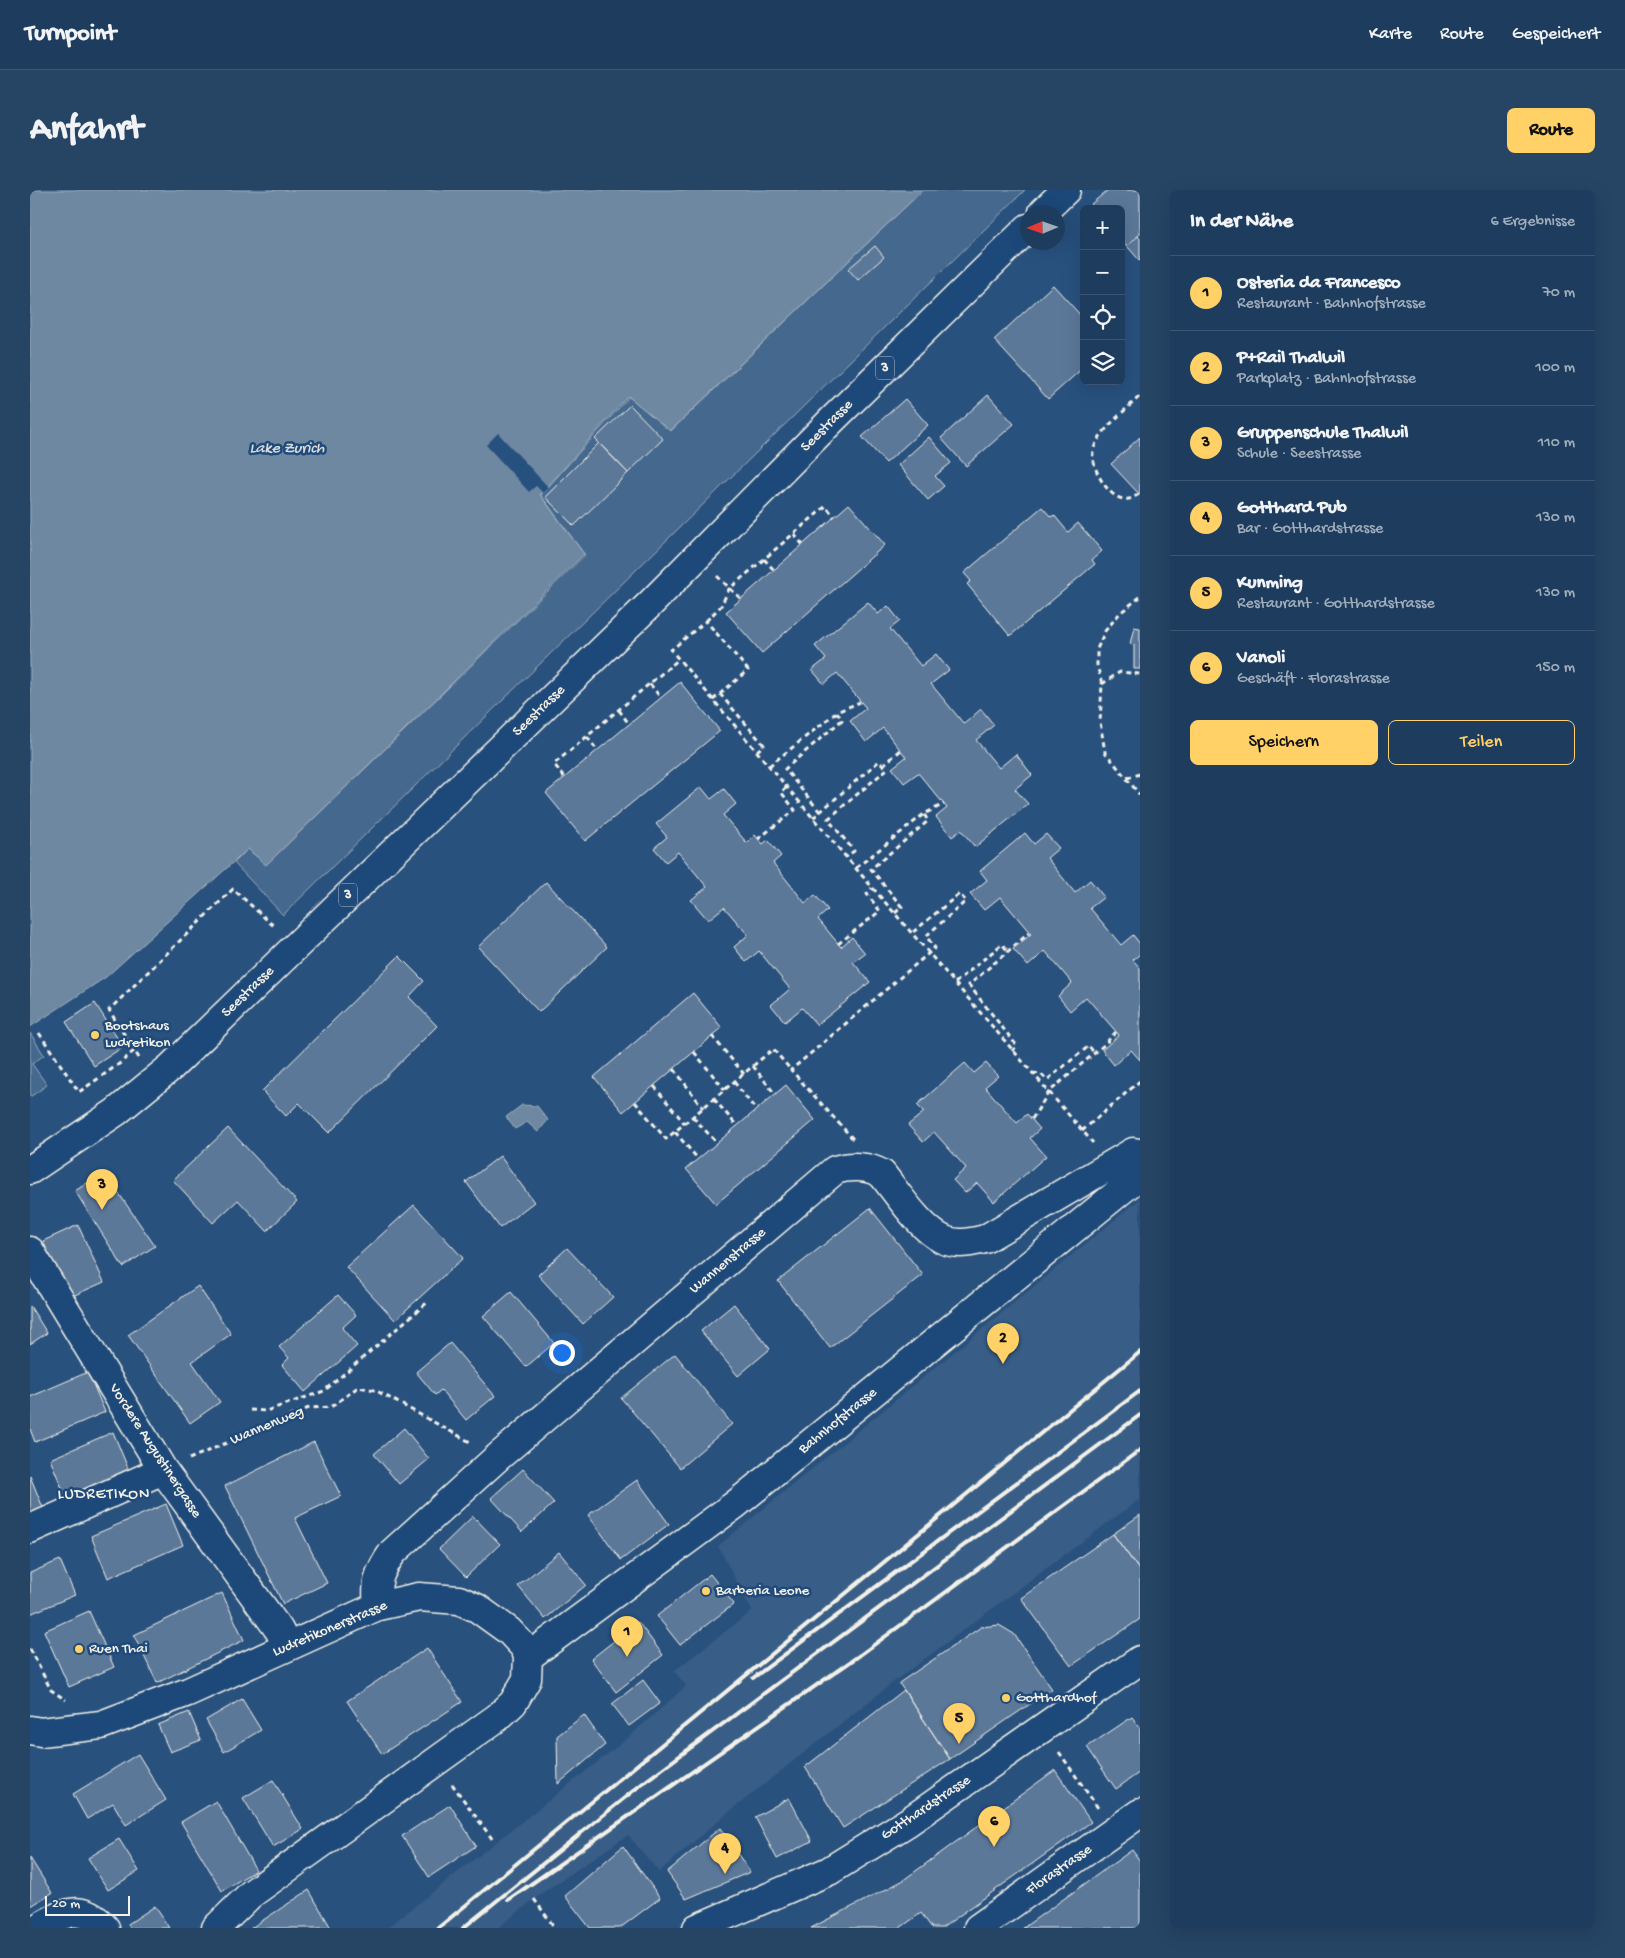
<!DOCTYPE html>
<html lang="de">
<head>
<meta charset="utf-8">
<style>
	body { margin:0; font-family:"Gochi Hand",sans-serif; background:#264464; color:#f1f3f6 }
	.controls { position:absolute; right:15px; top:15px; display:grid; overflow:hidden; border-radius:8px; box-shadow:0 5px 20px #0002 }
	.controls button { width:45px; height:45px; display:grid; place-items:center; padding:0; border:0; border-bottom:1px solid #3c5673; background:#1e3d5e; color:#f1f3f6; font:25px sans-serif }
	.compass { position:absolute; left:990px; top:15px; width:45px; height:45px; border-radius:50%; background:#1e3d5e; box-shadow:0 5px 20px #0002; rotate:268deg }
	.scale { position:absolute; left:15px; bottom:12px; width:85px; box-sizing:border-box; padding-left:5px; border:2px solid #f4f1e8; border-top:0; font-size:14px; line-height:18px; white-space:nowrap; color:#f4f1e8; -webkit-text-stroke:4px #1f4a7a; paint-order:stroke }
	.you { position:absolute; left:531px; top:1162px; width:18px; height:18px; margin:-12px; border:4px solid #fff; border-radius:50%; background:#1a73e8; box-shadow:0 0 0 8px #1a73e833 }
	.badge { display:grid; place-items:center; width:32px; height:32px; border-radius:50%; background:#ffd166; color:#111; font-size:16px; font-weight:700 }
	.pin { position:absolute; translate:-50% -41px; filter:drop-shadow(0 1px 2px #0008) }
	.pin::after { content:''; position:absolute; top:26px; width:18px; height:15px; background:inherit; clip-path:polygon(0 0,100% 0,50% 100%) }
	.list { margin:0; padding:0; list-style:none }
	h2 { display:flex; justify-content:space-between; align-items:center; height:65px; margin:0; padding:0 20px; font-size:21px }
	h2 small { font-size:16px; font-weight:400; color:#a1aebc }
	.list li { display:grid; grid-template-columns:32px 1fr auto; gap:15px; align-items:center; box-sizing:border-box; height:75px; padding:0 20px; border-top:1px solid #3c5673 }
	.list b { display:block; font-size:19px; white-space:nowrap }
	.list p { margin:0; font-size:16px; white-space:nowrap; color:#a1aebc }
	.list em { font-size:16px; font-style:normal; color:#a1aebc }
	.actions { display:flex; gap:10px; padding:15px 20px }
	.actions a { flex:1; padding:11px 0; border:1px solid #ffd166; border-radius:8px; text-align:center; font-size:18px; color:#ffd166 }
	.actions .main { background:#ffd166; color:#111 }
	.icon { flex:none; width:28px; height:28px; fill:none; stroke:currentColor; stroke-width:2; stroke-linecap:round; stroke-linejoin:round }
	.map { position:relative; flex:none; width:1110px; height:1738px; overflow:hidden; border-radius:8px }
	header { display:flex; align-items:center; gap:30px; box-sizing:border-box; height:70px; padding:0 25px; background:#1e3d5e; border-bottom:1px solid #3c5673 }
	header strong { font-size:24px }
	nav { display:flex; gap:28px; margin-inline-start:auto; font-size:18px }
	.intro { display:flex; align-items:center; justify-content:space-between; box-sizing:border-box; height:120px; padding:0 30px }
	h1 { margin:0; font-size:35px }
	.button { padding:12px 22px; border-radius:8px; background:#ffd166; color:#111; font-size:18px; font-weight:700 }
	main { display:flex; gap:30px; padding:0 30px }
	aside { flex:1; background:#1e3d5e; border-radius:8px; box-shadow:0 5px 20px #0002 }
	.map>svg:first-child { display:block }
	.built { fill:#375d86 }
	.green { fill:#45688e; stroke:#9cacbb }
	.water { fill:#6e88a2; stroke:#a4b2be }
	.pier { fill:#28517e }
	.building { fill:#5b7899; stroke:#f4f1e8 }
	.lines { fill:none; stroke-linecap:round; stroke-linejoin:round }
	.minor-casing { stroke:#f4f1e8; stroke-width:31 }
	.major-casing { stroke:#f4f1e8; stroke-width:31 }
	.path { stroke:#f4f1e8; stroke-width:3; stroke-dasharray:5 4; stroke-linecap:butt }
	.minor { stroke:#1f4a7a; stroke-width:28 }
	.major { stroke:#1f4a7a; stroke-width:28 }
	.rail { stroke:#f4f1e8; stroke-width:4 }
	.poi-dot { fill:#ffd166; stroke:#1f4a7a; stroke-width:2 }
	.labels { text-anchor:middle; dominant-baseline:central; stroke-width:5; stroke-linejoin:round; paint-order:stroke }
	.shield { fill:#1f4a7a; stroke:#b4bfc7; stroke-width:1 }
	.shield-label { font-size:14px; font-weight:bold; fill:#f4f1e8 }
	.street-label { font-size:15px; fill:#f4f1e8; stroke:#1f4a7a }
	.poi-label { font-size:15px; fill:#f4f1e8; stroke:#1f4a7a; text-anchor:start }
	.water-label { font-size:16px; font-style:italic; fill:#d9dcda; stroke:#1f4a7a }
	.neighbourhood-label { font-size:16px; letter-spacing:1px; fill:#f4f1e8; stroke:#1f4a7a }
</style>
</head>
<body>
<header>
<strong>Turnpoint</strong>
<nav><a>Karte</a><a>Route</a><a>Gespeichert</a></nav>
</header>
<div class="intro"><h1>Anfahrt</h1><a class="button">Route</a></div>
<main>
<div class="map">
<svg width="1110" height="1738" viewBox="0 0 1110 1738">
	<rect width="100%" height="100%" fill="#28517e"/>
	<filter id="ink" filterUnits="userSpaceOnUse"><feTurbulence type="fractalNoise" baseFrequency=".02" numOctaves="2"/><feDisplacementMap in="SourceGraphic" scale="10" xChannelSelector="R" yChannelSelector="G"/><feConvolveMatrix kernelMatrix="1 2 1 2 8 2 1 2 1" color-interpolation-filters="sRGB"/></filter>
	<g filter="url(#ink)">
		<!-- built -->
		<path class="built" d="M1110 1009V1309L865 1491 694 1626 629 1682 598 1645 511 1704 468 1738H357L594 1551 656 1496 644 1481 722 1421 688 1356Z"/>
		<!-- green -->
		<path class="green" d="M893 0H995L253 725 204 673 218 659 236 675 555 365 511 305 599 207 641 241Z
			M0 843 14 865 2 874 17 895 0 907Z"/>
		<!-- water -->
		<path class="water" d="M0 0H893L640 241 598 206 510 305 554 364 236 675 218 659 76 787 0 837Z
			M492 915 507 916 518 930 508 942 497 932 485 939 476 927Z"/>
		<!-- pier -->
		<path class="pier" d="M468 243 518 297 513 303 506 296 499 302 456 255Z"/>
		<!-- building -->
		<path class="building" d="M1078 0H1110V44L1097 56 1091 49V19H1065L1061 14Z
			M1108 46 1110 49V71L1097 56Z
			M845 56 854 67 828 90 818 79Z
			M1023 95 1054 129V177L1018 209 964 150Z
			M958 205 984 234 936 276 911 248Z
			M875 209 898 235 856 273 832 247Z
			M600 215 633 249 598 283 565 249Z
			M899 247 921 273 905 286 914 296 898 310 868 275Z
			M1110 247V305L1081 274Z
			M569 253 598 283 544 336 515 307Z
			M819 314 855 355 732 463 696 422Z
			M1012 317 1021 327 1024 325 1038 342 1048 333 1072 361 1062 370 1065 374 980 446 937 394 941 391 934 383Z
			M838 412 848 424 858 416 870 431 860 439 891 476 906 464 919 480 901 494 934 534 951 519 964 535 946 550 969 578 986 564 1002 585 985 599 998 614 945 657 931 640 922 647 906 627 917 618 888 583 874 593 862 578 876 567 853 538 836 552 820 531 836 518 807 483 794 494 782 480 796 469 785 456Z
			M1104 437 1110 438V479H1104V455L1100 454Z
			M650 492 690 541 555 651 516 603Z
			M671 597 681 609 694 599 706 614 693 625 717 653 725 645 733 654 738 650 751 666 743 673 775 713 785 705 798 720 788 729 811 757 822 747 835 763 823 772 840 792 787 835 772 818 755 832 741 815 760 799 729 761 716 772 704 757 718 745 694 717 678 730 661 710 677 697 648 662 636 672 624 658 637 647 626 634Z
			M995 643 1004 654 1016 644 1029 658 1017 668 1045 703 1060 690 1074 707 1060 718 1091 755 1103 745 1110 754V764L1103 770 1110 778V870L1101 860 1084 875 1072 860 1089 845 1056 807 1040 821 1028 806 1042 793 1015 761 998 776 983 759 1001 744 970 707 954 720 940 704 957 690 950 681Z
			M516 692 577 757 509 822 448 757Z
			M369 766 394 791 379 807 407 836 299 943 269 913 256 926 232 901Z
			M663 803 692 838 593 922 564 887Z
			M65 813 93 857 64 876 36 832Z
			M935 873 944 883 956 873 968 886 955 897 987 933 997 924 1010 939 1000 948 1016 966 964 1012 947 993 935 1003 923 990 936 978 904 942 893 952 878 935 894 922 887 915Z
			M756 895 785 930 686 1014 656 979Z
			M198 938 267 1012 237 1041 208 1010 183 1033 143 990Z
			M470 966 504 1012 470 1038 436 992Z
			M74 982 125 1056 93 1077 45 1001Z
			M384 1015 433 1068 365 1130 316 1077Z
			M840 1018 893 1085 800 1158 748 1091Z
			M48 1035 74 1092 38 1108 13 1051Z
			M537 1058 583 1107 553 1134 508 1085Z
			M168 1096 201 1144 162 1172 190 1212 160 1233 98 1145Z
			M481 1102 524 1153 496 1177 453 1126Z
			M308 1105 326 1125 312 1138 327 1156 275 1202 252 1175 259 1168 249 1157Z
			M704 1114 740 1159 708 1186 671 1141Z
			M0 1116 17 1143 0 1154Z
			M420 1153 465 1206 436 1230 411 1200 405 1205 386 1182Z
			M645 1164 702 1234 650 1278 591 1208Z
			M58 1182 75 1222 5 1252 0 1239V1207Z
			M374 1238 399 1269 369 1294 344 1264Z
			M83 1242 100 1283 37 1310 20 1269Z
			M284 1252 311 1306 265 1328 297 1393 253 1414 195 1296Z
			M493 1279 524 1313 492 1342 461 1308Z
			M0 1286 16 1325 0 1332Z
			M607 1290 639 1334 591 1370 558 1325Z
			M136 1314 153 1355 78 1388 61 1346Z
			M1110 1325V1381L1083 1344Z
			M443 1326 470 1354 436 1387 409 1359Z
			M1083 1344 1110 1381V1429L1041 1476 991 1408Z
			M529 1362 556 1395 515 1429 488 1396Z
			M30 1370 45 1405 0 1424V1383Z
			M680 1384 704 1414 650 1455 627 1426Z
			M192 1403 214 1450 127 1493 104 1445Z
			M59 1421 84 1477 39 1497 14 1441Z
			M608 1432 633 1465 586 1502 561 1469Z
			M969 1435 984 1444 1022 1499 920 1569 869 1493 951 1437Z
			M397 1458 432 1512 352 1564 317 1511Z
			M613 1490 630 1513 599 1536 582 1514Z
			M874 1500 920 1569 813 1638 775 1577Z
			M212 1509 231 1540 194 1562 176 1530Z
			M159 1522 171 1550 140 1562 128 1535Z
			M554 1525 575 1555 528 1594 527 1546Z
			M1102 1527 1110 1538V1582L1086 1599 1057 1557Z
			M108 1564 136 1610 96 1635 83 1613 57 1629 43 1604Z
			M1025 1580 1061 1632 912 1738H902L891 1723 870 1738H781L872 1691Z
			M243 1590 273 1639 243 1657 213 1608Z
			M759 1608 782 1651 747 1669 725 1627Z
			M186 1611 226 1680 192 1701 151 1632Z
			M420 1615 446 1656 399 1687 372 1646Z
			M690 1638 720 1682 656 1709 637 1682Z
			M89 1649 109 1681 78 1700 58 1668Z
			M593 1656 630 1708 590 1738H560L535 1706Z
			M1102 1660 1110 1671V1738H993Z
			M0 1668 22 1703 0 1716Z
			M279 1700 301 1738H221Z
			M125 1716 139 1738H100L98 1734Z"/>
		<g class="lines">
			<defs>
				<path id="minor" d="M0 1061 133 1280 249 1440 257 1456
					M0 1339 133 1280
					M348 1416C345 1391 349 1382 363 1362L468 1267 805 980C820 975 839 976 852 984 868 1004 893 1043 917 1051 930 1055 943 1052 955 1049L1103 962 1110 963
					M498 1467 706 1314 1110 985
					M0 1540 11 1542 71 1535 158 1502 348 1416 389 1407 429 1410 447 1418 479 1441 495 1458 498 1467 497 1489 483 1513 468 1527 221 1704 186 1738
					M7 1738C33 1723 51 1712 75 1738
					M667 1738 799 1681 878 1632 1110 1470
					M948 1738 1110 1623"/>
				<path id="major" d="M1013 22 1036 0
					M0 980 86 922 141 877 621 413 801 231 998 38"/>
			</defs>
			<!-- minor casing -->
			<use href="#minor" class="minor-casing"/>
			<!-- major casing -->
			<use href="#major" class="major-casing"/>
			<!-- path -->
			<path class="path" d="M1109 304C1104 307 1100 310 1095 309 1078 309 1061 277 1063 262 1066 243 1097 219 1110 206
				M764 344 773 355
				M734 369 744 380
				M687 386 711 409
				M1110 407 1090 423 1075 441 1067 459V475L1072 494 1070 532 1075 562 1110 605
				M676 431 691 416 699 399 796 316 804 327
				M620 494 631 508
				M1072 494 1090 482 1110 484
				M690 504 718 480 676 431 641 460 816 667 1063 953
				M683 510 690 504 734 555 727 561
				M589 520 599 534
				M557 547 567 560
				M853 575 871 560
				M739 576 807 522 830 512
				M534 587 524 574 649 469
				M1097 588 1110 584
				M790 622 755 579 812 530 807 522
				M783 628 849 571 857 579 798 629 824 661 816 667
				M728 649 765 620 751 602 757 597
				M826 678 894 624 914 614
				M865 723 872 717 841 679 898 631 894 624
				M808 754 850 721 837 704 842 698
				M925 793 972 754 978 761
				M9 843 49 902 89 874 105 860
				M682 846 714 884
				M982 861 987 856 939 795 999 743
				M664 862 695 900
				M109 868 79 820 203 699 246 738
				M723 876 745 904
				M644 879 673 918
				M1003 883 1011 884 1017 890 1059 856 1064 863
				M704 892 726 920
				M624 896 655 934
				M684 909 707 936
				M605 912 636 949 743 859 761 880
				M663 927 687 953
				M1002 929 1019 902 1074 855 1086 842
				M1052 941 1110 891
				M645 942 668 969
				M823 949 761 880 905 758 896 746 936 711 929 704 882 743
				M220 1220 236 1221 294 1201 399 1111
				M159 1269 279 1218 301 1217 328 1197 345 1200 442 1253
				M0 1459 21 1500 36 1510
				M1029 1562 1068 1618
				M422 1594 463 1650
				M504 1709 525 1738"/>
			<!-- minor -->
			<use href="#minor" class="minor"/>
			<!-- major -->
			<use href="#major" class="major"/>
			<!-- rail -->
			<path class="rail" d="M723 1488 1110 1201
				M478 1710 830 1465 1110 1260
				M408 1738 1110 1162
				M433 1738 613 1593 1110 1225"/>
		</g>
	</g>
	<!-- markers -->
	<g class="poi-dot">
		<circle cx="65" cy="845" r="5"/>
		<circle cx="676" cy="1401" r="5"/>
		<circle cx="49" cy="1459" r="5"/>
		<circle cx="976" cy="1508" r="5"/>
	</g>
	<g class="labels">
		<!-- shield labels -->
		<g class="shield">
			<rect x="846" y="166.5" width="18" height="23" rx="4"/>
			<rect x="309" y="693.5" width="18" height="23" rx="4"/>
		</g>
		<g class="shield-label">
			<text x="855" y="178">3</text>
			<text x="318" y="705">3</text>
		</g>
		<!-- street labels -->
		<g class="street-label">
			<text transform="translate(797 236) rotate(-45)">Seestrasse</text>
			<text transform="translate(509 521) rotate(-44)">Seestrasse</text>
			<text transform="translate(218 802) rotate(-44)">Seestrasse</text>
			<text transform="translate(698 1071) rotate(-40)">Wannenstrasse</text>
			<text transform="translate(808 1231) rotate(-39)">Bahnhofstrasse</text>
			<text transform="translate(237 1236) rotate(-23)">Wannenweg</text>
			<text transform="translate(125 1261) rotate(57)">Vordere Augustinergasse</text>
			<text transform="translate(300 1439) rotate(-23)">Ludretikonerstrasse</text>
			<text transform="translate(896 1618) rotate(-34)">Gotthardstrasse</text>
			<text transform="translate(1029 1680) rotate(-35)">Florastrasse</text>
		</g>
		<!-- poi labels -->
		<g class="poi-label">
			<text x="75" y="836">Bootshaus<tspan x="75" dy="17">Ludretikon</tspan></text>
			<text x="686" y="1401">Barberia Leone</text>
			<text x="59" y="1459">Ruen Thai</text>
			<text x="986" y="1508">Gotthardhof</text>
		</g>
		<!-- water labels -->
		<g class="water-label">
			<text x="257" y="259">Lake Zurich</text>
		</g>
		<!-- neighbourhood labels -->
		<g class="neighbourhood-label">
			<text x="74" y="1305">LUDRETIKON</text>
		</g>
	</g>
</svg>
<div class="controls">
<button>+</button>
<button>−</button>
<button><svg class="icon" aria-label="locate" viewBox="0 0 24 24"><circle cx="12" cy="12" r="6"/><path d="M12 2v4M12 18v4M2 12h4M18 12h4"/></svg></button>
<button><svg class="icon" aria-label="layers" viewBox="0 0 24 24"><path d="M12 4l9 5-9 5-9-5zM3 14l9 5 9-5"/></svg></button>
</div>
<svg class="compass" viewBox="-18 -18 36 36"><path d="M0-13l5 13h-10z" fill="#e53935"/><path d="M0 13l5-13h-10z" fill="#a1aebc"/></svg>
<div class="scale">20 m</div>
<div class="you"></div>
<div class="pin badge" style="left:597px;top:1467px">1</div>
<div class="pin badge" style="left:973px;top:1174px">2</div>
<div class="pin badge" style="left:72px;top:1020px">3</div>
<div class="pin badge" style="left:695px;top:1684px">4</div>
<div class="pin badge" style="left:929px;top:1554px">5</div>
<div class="pin badge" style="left:964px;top:1657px">6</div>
</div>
<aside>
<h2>In der Nähe<small>6 Ergebnisse</small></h2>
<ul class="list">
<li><span class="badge">1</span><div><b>Osteria da Francesco</b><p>Restaurant · Bahnhofstrasse</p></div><em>70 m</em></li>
<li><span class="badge">2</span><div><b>P+Rail Thalwil</b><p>Parkplatz · Bahnhofstrasse</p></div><em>100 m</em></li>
<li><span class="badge">3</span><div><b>Gruppenschule Thalwil</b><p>Schule · Seestrasse</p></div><em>110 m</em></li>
<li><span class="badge">4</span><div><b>Gotthard Pub</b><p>Bar · Gotthardstrasse</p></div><em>130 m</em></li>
<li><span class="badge">5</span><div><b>Kunming</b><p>Restaurant · Gotthardstrasse</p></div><em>130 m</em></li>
<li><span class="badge">6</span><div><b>Vanoli</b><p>Geschäft · Florastrasse</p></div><em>150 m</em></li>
</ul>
<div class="actions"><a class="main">Speichern</a><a>Teilen</a></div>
</aside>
</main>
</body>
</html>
